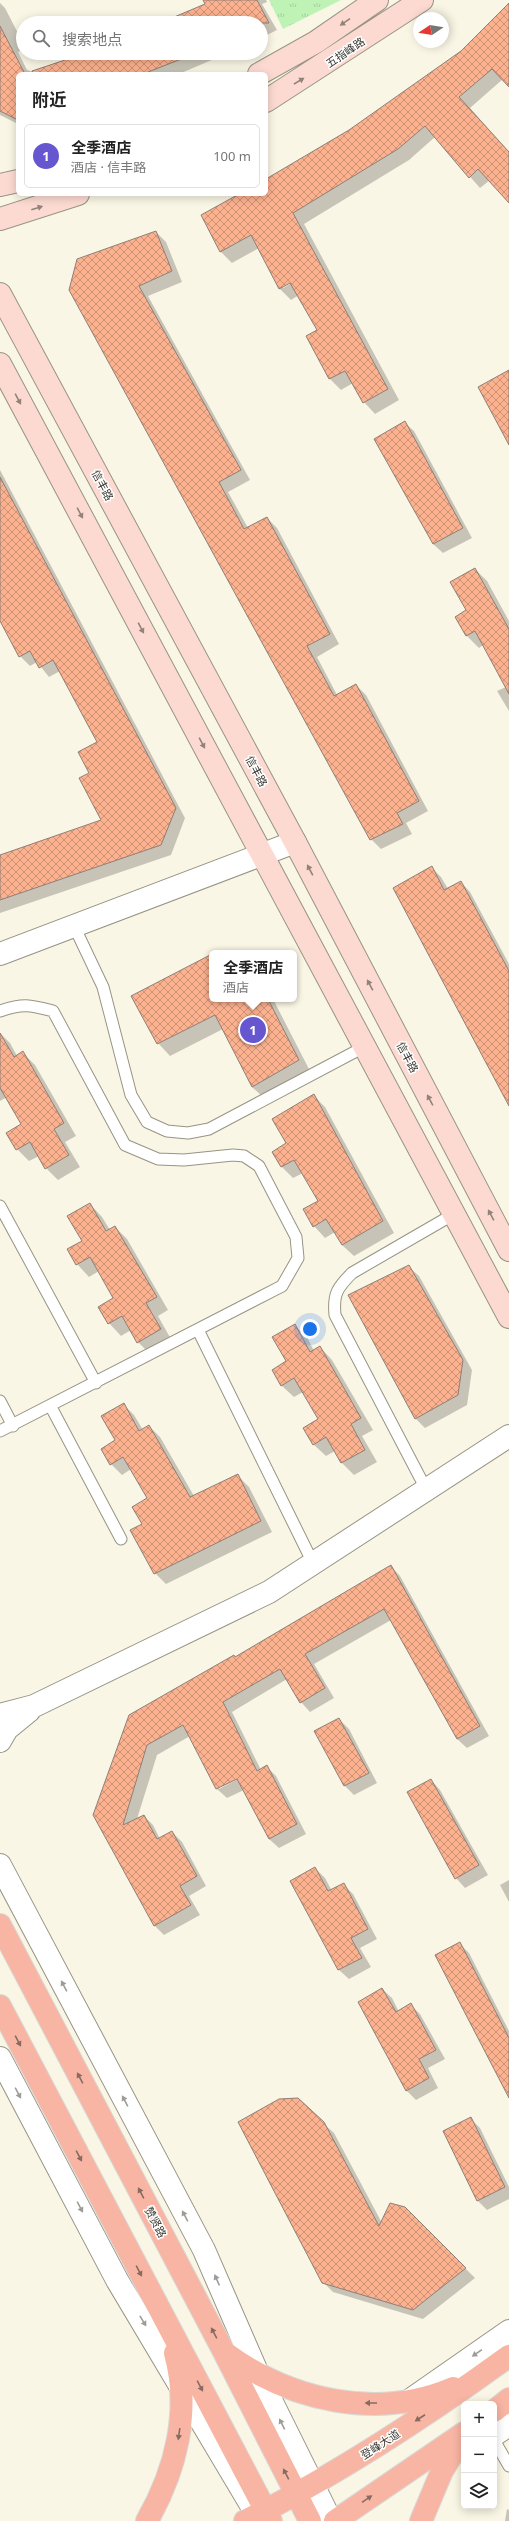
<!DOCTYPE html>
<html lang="zh">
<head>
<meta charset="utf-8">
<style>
	body { margin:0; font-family:"Noto Sans","Noto Sans SC",sans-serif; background:#f6f6f6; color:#222 }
	.controls { position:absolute; right:12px; bottom:12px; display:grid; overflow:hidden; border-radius:6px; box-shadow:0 2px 10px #0003 }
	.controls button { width:36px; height:36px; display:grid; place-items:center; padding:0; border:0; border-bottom:1px solid #e0e0e0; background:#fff; color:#222; font:20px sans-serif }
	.compass { position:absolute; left:413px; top:12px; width:36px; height:36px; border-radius:50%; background:#fff; box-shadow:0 2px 10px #0003; rotate:258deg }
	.you { position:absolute; left:310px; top:1329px; width:14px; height:14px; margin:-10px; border:3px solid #fff; border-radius:50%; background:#1a73e8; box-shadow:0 0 0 6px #1a73e833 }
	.badge { display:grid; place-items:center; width:26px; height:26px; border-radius:50%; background:#6656cf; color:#fff; font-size:13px; font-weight:700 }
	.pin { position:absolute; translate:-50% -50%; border:2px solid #fff; box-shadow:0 1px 4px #0006 }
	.popup { position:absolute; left:209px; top:950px; width:88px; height:52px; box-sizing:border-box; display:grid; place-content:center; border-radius:6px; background:#fff; filter:drop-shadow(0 1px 3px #0005); font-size:13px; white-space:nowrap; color:#767676 }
	.popup b { font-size:15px; color:#222 }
	.popup::after { content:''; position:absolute; left:50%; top:100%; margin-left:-8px; border:8px solid transparent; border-top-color:#fff }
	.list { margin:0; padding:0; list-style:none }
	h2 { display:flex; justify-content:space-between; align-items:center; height:52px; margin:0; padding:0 16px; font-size:17px }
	h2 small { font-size:13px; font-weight:400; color:#767676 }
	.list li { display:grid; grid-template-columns:26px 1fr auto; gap:12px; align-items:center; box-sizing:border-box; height:64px; margin:0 8px 8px; padding:0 8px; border:1px solid #e0e0e0; border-radius:6px }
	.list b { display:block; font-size:15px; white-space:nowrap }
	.list p { margin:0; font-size:13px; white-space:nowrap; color:#767676 }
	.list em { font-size:13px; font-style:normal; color:#767676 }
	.icon { flex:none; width:22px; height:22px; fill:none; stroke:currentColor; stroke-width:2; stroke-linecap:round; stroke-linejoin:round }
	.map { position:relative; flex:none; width:509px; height:2521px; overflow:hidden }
	.search { position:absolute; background:#fff; box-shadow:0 2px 10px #0003; left:16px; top:16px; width:252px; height:44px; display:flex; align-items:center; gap:10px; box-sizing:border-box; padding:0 14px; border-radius:22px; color:#767676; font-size:15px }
	.panel { position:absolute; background:#fff; box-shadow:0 2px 10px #0003; left:16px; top:72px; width:252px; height:124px; border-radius:6px }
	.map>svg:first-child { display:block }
	.park { fill:url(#park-tufts) }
	.shadow { fill:#0003; fill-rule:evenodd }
	.building { fill:url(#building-cross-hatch); stroke:#8f7f78 }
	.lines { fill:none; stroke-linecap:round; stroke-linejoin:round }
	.service-casing { stroke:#979485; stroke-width:13 }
	.tertiary-casing { stroke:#979485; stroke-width:24 }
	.secondary-casing { stroke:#979485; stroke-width:24 }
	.primary-casing { stroke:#d8d8d6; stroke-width:24 }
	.service { stroke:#fff; stroke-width:11 }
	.tertiary { stroke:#fff; stroke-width:22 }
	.secondary { stroke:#fcdad1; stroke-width:22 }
	.primary { stroke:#f9b5a3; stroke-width:22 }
	.oneway { fill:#92827a }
	.oneway2 { fill:#9d9c99 }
	.oneway3 { fill:#876b60 }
	.labels { text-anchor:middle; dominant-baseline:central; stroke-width:3; stroke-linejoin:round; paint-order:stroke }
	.street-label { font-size:11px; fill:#3b3a33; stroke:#fff }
</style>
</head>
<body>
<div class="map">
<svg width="509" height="2521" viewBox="0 0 509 2521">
	<defs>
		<pattern id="park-tufts" width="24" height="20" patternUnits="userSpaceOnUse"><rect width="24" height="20" fill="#bef3b5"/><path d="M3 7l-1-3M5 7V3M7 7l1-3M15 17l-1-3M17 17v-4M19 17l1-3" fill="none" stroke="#a4d19c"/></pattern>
		<pattern id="building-cross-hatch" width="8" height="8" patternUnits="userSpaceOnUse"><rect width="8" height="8" fill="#fcb18f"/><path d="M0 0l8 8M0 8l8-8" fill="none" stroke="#cd9175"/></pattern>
	</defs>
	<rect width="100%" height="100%" fill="#f9f6e5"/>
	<!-- park -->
	<path class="park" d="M269 0H341L283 29Z"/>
	<!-- shadow -->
	<path class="shadow" d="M204 0H266L267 2 262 4 277 30 261 38V23H163L206 5Z
		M0 3 5 8 23 43V49L18 52 27 70 33 72 89 53H228L179 74H18V124L0 115Z
		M509 5V85L503 79 470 108 509 152V201L490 180 480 188 435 137 409 160 304 224 399 400 375 414 364 402 353 383 341 390 330 379 307 336 318 330 299 295 291 300 280 289 259 248 232 263 221 252 202 215 241 194H266V181L349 131 461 52ZM294 279 295 281 283 288V286Z
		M156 232 166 242 182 282 148 296 250 480 228 492 248 528 267 518 277 528 339 644 317 657 337 695 356 685 366 695 428 811 406 823 412 834 381 849 371 839 70 290Z
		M404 422 414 431 472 538 443 553 433 544Z
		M0 470 185 818 171 855 0 913V856L103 820 90 773 98 742 60 671 49 677 37 662 30 666 20 656 0 619Z
		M475 569 487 581 509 621V711L497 691 506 687 483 645 479 648 466 635 468 611Z
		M432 868 441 877 448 889 461 882 470 892 509 964V1104Z
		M212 955V999H273L311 1073 265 1099 252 1087 223 1029 170 1056 158 1043Z
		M0 1033 10 1043 17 1056 23 1053 35 1065 76 1136 65 1142 80 1167 58 1180 46 1168 39 1156 29 1161 17 1149 22 1125 7 1097 0 1101Z
		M314 1096 325 1107 394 1233 354 1256 342 1245 335 1232 325 1238 314 1226 319 1201 303 1173 293 1178 282 1167 273 1152 288 1144Z
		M90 1204 102 1217 110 1230 115 1227 127 1239 168 1310 158 1316 172 1341 150 1354 138 1342 131 1330 121 1336 109 1323 100 1307 115 1299 99 1271 89 1277 77 1264 68 1249 83 1241Z
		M409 1267 419 1276 472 1370 467 1405 425 1428 415 1418Z
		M294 1325 307 1337 314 1351 320 1347 332 1360 373 1430 362 1436 377 1462 354 1475 342 1463 335 1451 326 1456 313 1444 319 1419 303 1392 294 1397 281 1385Z
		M123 1404 134 1415 143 1430 149 1426 160 1437 194 1496 238 1476 249 1487 272 1532 166 1584 155 1573 143 1524 148 1498 131 1469 122 1475 111 1464Z
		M391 1566 400 1576 489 1736 467 1748 457 1739 391 1620 314 1664 334 1698 310 1712 301 1702 287 1679 232 1712 261 1770 267 1767 276 1776 306 1834 279 1848 269 1839 244 1790 227 1798 217 1789 190 1736 157 1755 137 1819 144 1816 153 1825 160 1839 172 1832 182 1842 206 1886 189 1896 200 1915 164 1935 155 1926 94 1815 130 1716 235 1658ZM241 1776 242 1777 219 1789V1787Z
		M339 1719 349 1729 377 1783 354 1795 345 1786 316 1731Z
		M431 1780 440 1790 488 1875 465 1888 456 1878Z
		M315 1868 325 1878 332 1891 343 1884 353 1894 377 1939 360 1948 371 1967 349 1979 339 1970 292 1881Z
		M509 1880V1902L500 1885Z
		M459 1943 469 1953 509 2031V2096Z
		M382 1989 392 1998 399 2012 411 2005 420 2014 445 2059 428 2068 438 2088 416 2100 406 2090Z
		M471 2119 480 2128 509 2187V2199L487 2210 477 2200Z
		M323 2123 334 2133 382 2223 405 2208 475 2278 423 2319 333 2292 323 2282Z
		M507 2509 509 2510V2521H505Z"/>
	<!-- building -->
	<path class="building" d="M203 0H257L269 23H160L205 4Z
		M509 3V87L492 69 459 97 509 152V203L478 169 469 178 425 126 398 149 293 213 388 389 363 403 345 371 329 379 306 336 317 330 290 283 279 289 251 235 220 252 201 215 239 194H266V179L349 130 461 51Z
		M0 26 25 74H18V120L0 111Z
		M86 53H194V54L143 74H33L32 71Z
		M156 231 172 271 139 286 241 470 219 482 244 529 267 517 330 634 307 646 334 696 356 684 419 801 397 813 403 824 370 840 69 290 77 259Z
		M509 370V445L478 387Z
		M405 421 463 528 433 544 374 439Z
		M0 477 176 808 161 845 0 900V855L101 820 79 778 89 773 78 752 97 742 53 660 39 668 30 651 19 657 0 621Z
		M475 568 509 629V694L475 631 466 636 455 617 466 610 450 582Z
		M432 866 444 890 461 881 509 971V1106L393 888Z
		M212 954V999H268L299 1060 252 1087 215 1015 157 1044 131 996Z
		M0 1033 14 1057 23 1051 64 1123 54 1129 69 1155 45 1169 30 1142 16 1150 6 1133 21 1124 0 1088Z
		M314 1094 383 1221 342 1245 326 1219 313 1227 303 1209 318 1201 294 1160 281 1167 272 1152 286 1143 272 1119Z
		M90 1203 106 1231 115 1226 157 1297 146 1303 161 1329 137 1343 122 1316 108 1324 98 1307 113 1298 90 1257 76 1265 67 1249 82 1241 67 1216Z
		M409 1265 463 1360 458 1395 415 1419 348 1295Z
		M295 1324 310 1352 320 1346 361 1418 351 1424 365 1450 341 1463 326 1437 313 1445 303 1428 318 1419 294 1378 281 1386 272 1370 286 1361 272 1337Z
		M124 1403 139 1431 149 1425 190 1497 238 1474 261 1521 154 1574 130 1530 142 1524 132 1507 147 1498 123 1457 110 1465 101 1449 115 1440 101 1416Z
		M391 1565 480 1726 457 1739 384 1609 305 1654 325 1688 300 1703 280 1669 223 1702 257 1771 267 1765 297 1824 269 1839 237 1779 216 1789 183 1725 147 1745 123 1825 144 1815 157 1839 172 1831 197 1876 180 1886 191 1905 154 1926 93 1815 129 1715 234 1655 235 1657Z
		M339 1718 369 1773 344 1786 314 1731Z
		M431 1779 479 1865 455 1879 407 1792Z
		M315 1867 328 1891 344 1883 368 1929 351 1938 362 1958 338 1970 290 1881Z
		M460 1942 509 2038V2098L435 1955Z
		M382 1988 396 2012 411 2003 436 2050 419 2059 429 2078 406 2091 358 2002Z
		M298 2098 324 2122 379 2226 390 2203 405 2207 466 2268 413 2310 322 2283 238 2122 279 2099Z
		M471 2117 505 2187 477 2201 443 2131Z"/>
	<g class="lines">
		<defs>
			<path id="service" d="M74 926 103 987 131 1095 147 1122 167 1131 188 1133 209 1129 364 1047
				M0 1011C23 1003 30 1005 53 1011L125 1145 158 1159 184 1160 233 1155 244 1156 259 1166 296 1237 298 1258 282 1286 0 1431
				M0 1206 96 1383
				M198 1330 313 1563
				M0 1401 13 1426
				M51 1407 121 1539
				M426 1489 335 1315C333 1294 337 1288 352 1273L454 1214
				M494 2440 509 2466"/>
			<path id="tertiary" d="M0 954 295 842
				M0 1715 34 1706 269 1592 509 1436
				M0 1741 7 1729 29 1711
				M0 1865 204 2250 258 2374 331 2521
				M0 2058 117 2280 257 2515
				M410 2400 509 2331
				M494 2435 509 2425"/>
			<path id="secondary" d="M259 74 316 42 377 0
				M266 101 422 0
				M0 185 18 181
				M0 219 78 194
				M0 294 295 842 509 1250
				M0 364 509 1317"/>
			<path id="primary" d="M0 1925 224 2352 310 2521
				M0 2006 271 2521
				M227 2354C291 2401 378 2420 453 2388
				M494 2411 509 2399
				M147 2521C176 2470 191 2411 175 2353
				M245 2521C338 2474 425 2417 509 2356
				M335 2521 464 2433
				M421 2521 442 2471 461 2440"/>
		</defs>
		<!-- service casing -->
		<use href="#service" class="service-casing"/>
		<!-- tertiary casing -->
		<use href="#tertiary" class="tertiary-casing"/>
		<!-- secondary casing -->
		<use href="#secondary" class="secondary-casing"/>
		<!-- primary casing -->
		<use href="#primary" class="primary-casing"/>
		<!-- service -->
		<use href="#service" class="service"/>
		<!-- tertiary -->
		<use href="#tertiary" class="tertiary"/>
		<!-- secondary -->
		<use href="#secondary" class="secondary"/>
		<!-- primary -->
		<use href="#primary" class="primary"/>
	</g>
	<!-- one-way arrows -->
	<defs><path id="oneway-solid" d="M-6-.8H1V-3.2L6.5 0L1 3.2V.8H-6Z"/></defs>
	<g class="oneway">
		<use href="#oneway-solid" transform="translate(345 22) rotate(146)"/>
		<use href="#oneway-solid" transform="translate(299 81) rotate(-31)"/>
		<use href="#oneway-solid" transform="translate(37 208) rotate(-17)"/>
		<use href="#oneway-solid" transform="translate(18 399) rotate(62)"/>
		<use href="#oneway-solid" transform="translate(80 513) rotate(62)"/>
		<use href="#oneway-solid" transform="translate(141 628) rotate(62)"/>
		<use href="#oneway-solid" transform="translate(202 743) rotate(62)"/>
		<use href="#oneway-solid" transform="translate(310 870) rotate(-118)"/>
		<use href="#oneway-solid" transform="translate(370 985) rotate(-118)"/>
		<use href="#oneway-solid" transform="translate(430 1100) rotate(-118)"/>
		<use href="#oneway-solid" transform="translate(491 1215) rotate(-118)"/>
	</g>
	<g class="oneway2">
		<use href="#oneway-solid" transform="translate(64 1986) rotate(-118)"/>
		<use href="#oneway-solid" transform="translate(18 2093) rotate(62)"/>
		<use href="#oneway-solid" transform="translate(125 2101) rotate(-118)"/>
		<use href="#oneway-solid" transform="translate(80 2207) rotate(62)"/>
		<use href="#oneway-solid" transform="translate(185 2216) rotate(-118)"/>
		<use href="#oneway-solid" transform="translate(217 2280) rotate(-114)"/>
		<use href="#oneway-solid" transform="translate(143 2321) rotate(59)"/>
		<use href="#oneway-solid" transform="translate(477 2353) rotate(145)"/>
		<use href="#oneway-solid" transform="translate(282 2424) rotate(-116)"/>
	</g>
	<g class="oneway3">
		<use href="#oneway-solid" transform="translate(18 2041) rotate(62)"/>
		<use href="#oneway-solid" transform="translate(80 2078) rotate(-118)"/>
		<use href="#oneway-solid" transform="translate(79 2156) rotate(62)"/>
		<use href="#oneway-solid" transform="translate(141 2193) rotate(-118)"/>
		<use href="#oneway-solid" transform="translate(139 2271) rotate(62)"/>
		<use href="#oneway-solid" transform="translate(214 2333) rotate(-118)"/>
		<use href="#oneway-solid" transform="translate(200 2386) rotate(62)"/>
		<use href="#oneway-solid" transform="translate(371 2403) rotate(180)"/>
		<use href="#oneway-solid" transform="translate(420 2418) rotate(147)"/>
		<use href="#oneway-solid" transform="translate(179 2434) rotate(98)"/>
		<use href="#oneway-solid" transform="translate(286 2474) rotate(-117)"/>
		<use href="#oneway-solid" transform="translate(367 2499) rotate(-34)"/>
	</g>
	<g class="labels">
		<!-- street labels -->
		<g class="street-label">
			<text transform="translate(345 52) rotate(-34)">五指峰路</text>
			<text transform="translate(103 485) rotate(62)">信丰路</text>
			<text transform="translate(257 771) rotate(62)">信丰路</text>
			<text transform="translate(408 1057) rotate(62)">信丰路</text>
			<text transform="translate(156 2222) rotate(62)">赞贤路</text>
			<text transform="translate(380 2444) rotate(-33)">登峰大道</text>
		</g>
	</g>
</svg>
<div class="controls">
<button>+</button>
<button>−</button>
<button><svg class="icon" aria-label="layers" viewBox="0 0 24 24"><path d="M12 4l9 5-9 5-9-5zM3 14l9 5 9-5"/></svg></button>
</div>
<svg class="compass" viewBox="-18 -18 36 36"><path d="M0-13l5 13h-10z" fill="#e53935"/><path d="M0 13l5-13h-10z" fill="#767676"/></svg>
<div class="you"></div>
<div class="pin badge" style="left:253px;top:1030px">1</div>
<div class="popup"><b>全季酒店</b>酒店</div>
<div class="search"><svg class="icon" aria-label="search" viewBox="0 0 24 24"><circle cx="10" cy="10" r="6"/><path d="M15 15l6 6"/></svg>搜索地点</div>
<section class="panel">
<h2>附近<small></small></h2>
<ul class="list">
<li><span class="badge">1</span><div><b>全季酒店</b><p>酒店 · 信丰路</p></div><em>100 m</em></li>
</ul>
</section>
</div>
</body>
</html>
